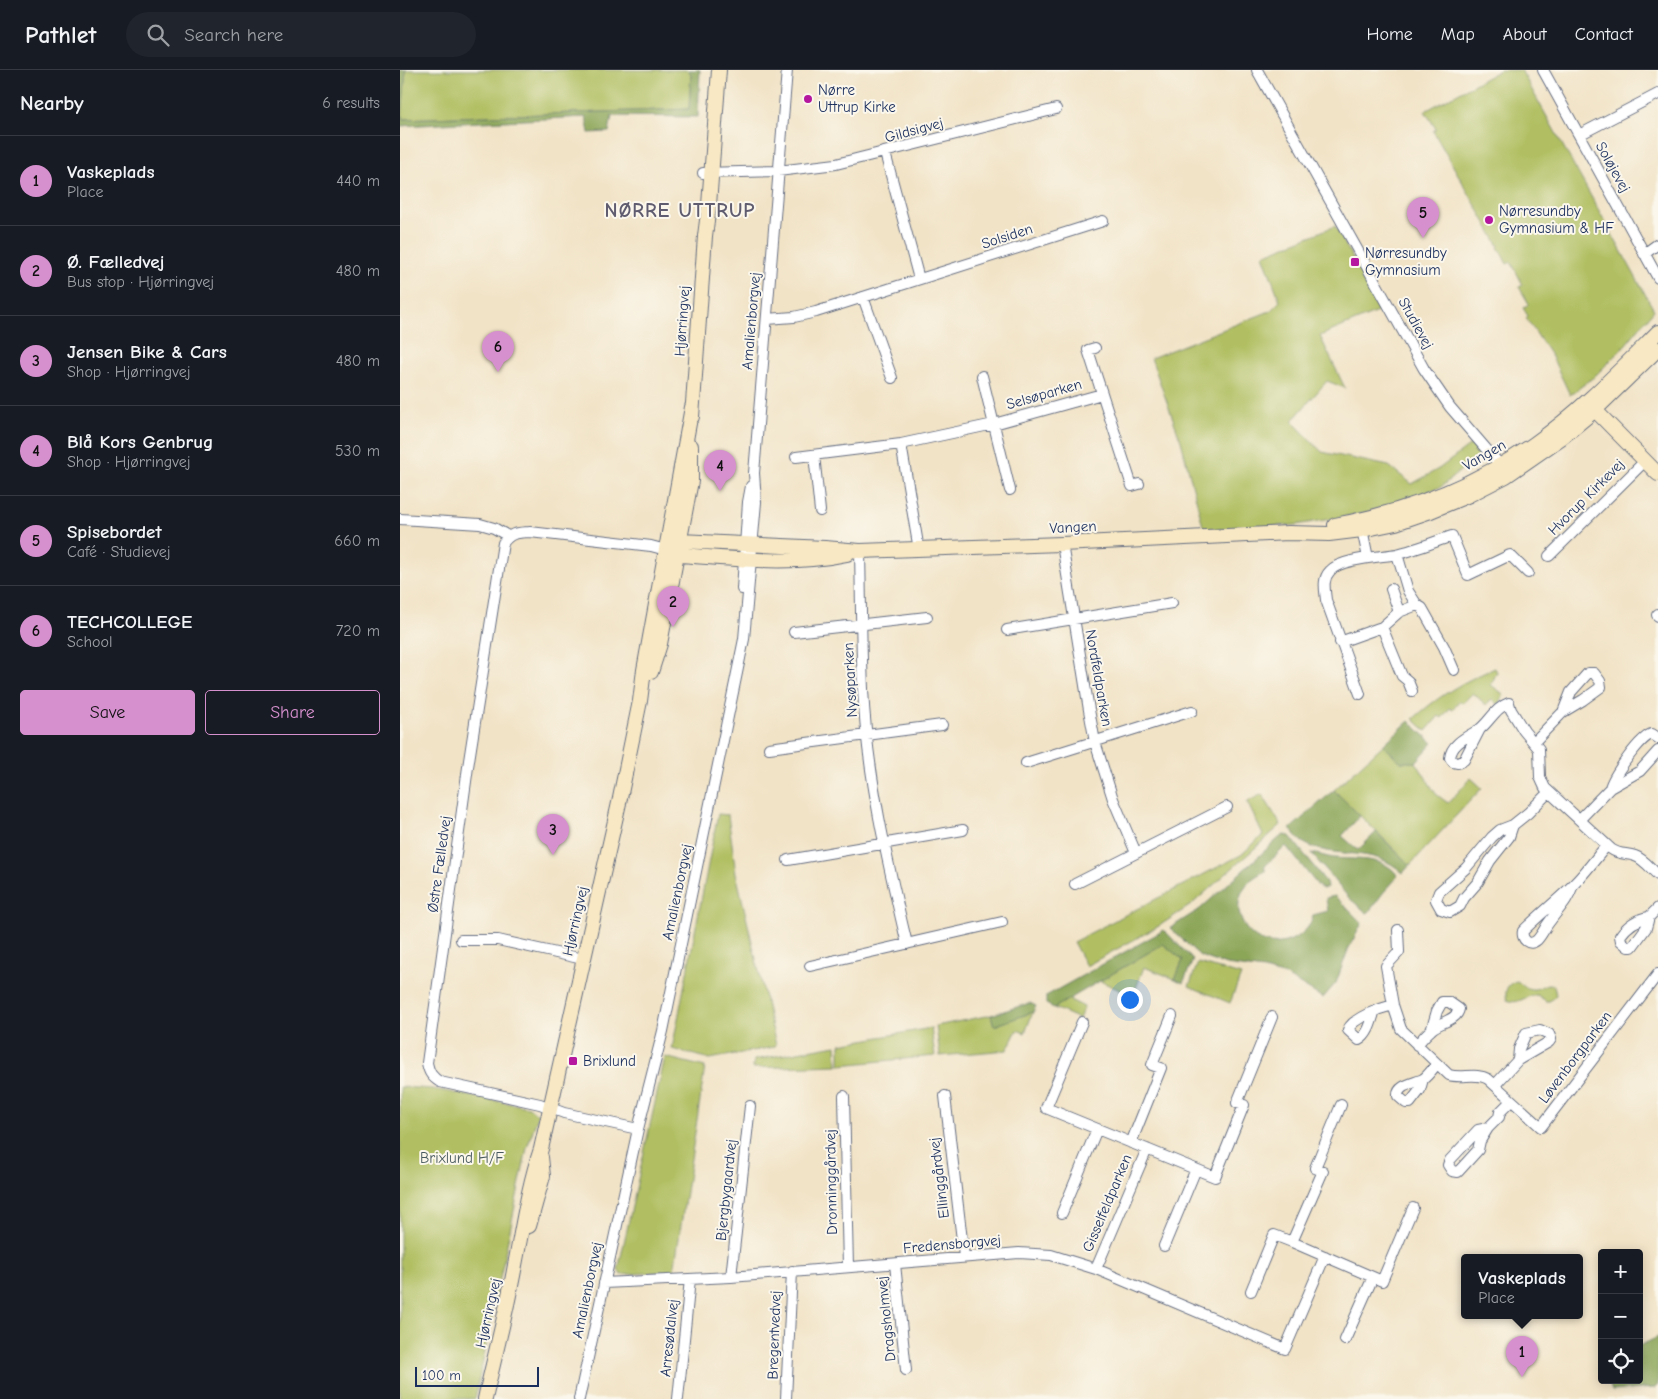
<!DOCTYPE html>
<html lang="en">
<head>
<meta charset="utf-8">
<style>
	body { margin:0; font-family:"Comic Neue",sans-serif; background:#20242c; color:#f1f3f6 }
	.controls { position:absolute; right:15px; bottom:15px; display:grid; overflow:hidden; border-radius:5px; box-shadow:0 2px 12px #0003 }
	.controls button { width:45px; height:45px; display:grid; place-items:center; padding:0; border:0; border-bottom:1px solid #363941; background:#171b24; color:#f1f3f6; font:25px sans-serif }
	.scale { position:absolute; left:15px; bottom:12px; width:124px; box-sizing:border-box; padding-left:5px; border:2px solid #1b2f5e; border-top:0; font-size:14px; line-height:18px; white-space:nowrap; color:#1b2f5e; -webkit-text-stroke:4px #fbf7ec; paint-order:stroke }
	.you { position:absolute; left:729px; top:929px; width:18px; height:18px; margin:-12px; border:4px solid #fff; border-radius:50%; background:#1a73e8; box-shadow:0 0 0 8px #1a73e833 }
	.badge { display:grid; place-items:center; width:32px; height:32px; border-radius:50%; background:#d690ce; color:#111; font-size:16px; font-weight:700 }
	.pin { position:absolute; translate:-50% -41px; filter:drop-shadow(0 1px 2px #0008) }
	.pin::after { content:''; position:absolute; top:26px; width:18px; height:15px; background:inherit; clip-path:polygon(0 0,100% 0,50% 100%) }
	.popup { position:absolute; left:1061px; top:1184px; width:122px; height:65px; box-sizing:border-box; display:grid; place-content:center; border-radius:5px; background:#171b24; filter:drop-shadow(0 1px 4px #0005); font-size:16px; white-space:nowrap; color:#9ea1a6 }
	.popup b { font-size:19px; color:#f1f3f6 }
	.popup::after { content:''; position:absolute; left:50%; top:100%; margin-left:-10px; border:10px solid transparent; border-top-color:#171b24 }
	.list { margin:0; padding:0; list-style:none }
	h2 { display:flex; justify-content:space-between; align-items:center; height:65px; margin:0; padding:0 20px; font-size:21px }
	h2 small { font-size:16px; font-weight:400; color:#9ea1a6 }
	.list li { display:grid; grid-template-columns:32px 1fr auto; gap:15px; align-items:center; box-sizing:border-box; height:90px; padding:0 20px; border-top:1px solid #363941 }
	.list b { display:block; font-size:19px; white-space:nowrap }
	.list p { margin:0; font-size:16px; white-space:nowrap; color:#9ea1a6 }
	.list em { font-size:16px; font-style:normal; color:#9ea1a6 }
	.actions { display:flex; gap:10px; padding:15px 20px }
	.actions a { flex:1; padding:11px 0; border:1px solid #d690ce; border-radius:5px; text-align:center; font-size:18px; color:#d690ce }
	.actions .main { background:#d690ce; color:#111 }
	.icon { flex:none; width:28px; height:28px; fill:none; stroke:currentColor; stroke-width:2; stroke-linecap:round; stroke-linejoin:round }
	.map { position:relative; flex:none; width:1258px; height:1329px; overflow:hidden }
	header { display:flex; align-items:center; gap:30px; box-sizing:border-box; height:70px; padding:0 25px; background:#171b24; border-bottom:1px solid #363941 }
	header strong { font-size:24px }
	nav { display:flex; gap:28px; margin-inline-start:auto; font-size:18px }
	.search { width:350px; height:45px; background:#20242c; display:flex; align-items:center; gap:12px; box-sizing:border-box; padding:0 18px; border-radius:28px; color:#9ea1a6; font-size:19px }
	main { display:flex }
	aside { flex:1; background:#171b24 }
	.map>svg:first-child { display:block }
	.green { fill:#b1bf62; stroke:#667760 }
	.forest { fill:#8ca658; stroke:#546a5b }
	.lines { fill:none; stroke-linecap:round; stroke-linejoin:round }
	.street-casing { stroke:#666e82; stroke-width:12 }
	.secondary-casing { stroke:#666e82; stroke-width:16 }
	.street { stroke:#fff; stroke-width:10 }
	.secondary { stroke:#f8e8c3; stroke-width:14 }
	.poi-dot { fill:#b5179e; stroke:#fbf7ec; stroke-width:2 }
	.labels { text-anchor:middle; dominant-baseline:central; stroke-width:4; stroke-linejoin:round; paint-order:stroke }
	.poi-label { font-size:15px; fill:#1b2f5e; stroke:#fbf7ec; text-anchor:start }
	.street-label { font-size:15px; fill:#1b2f5e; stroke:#fbf7ec }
	.park-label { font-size:15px; fill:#485a5f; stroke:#fbf7ec }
	.district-label { font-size:20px; font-weight:bold; letter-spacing:1px; fill:#615d70; stroke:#fbf7ec }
</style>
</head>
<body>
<header>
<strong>Pathlet</strong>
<div class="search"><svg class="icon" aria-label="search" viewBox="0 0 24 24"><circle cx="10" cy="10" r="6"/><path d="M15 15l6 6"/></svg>Search here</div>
<nav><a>Home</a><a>Map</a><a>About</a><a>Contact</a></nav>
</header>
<main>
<aside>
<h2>Nearby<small>6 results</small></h2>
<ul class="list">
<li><span class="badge">1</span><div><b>Vaskeplads</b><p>Place</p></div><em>440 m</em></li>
<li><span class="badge">2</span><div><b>Ø. Fælledvej</b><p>Bus stop · Hjørringvej</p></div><em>480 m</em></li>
<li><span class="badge">3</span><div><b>Jensen Bike &amp; Cars</b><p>Shop · Hjørringvej</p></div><em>480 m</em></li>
<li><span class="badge">4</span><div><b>Blå Kors Genbrug</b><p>Shop · Hjørringvej</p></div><em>530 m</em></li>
<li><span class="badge">5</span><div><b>Spisebordet</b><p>Café · Studievej</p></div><em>660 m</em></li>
<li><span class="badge">6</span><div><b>TECHCOLLEGE</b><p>School</p></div><em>720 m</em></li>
</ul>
<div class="actions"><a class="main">Save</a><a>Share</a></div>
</aside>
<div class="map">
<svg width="1258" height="1329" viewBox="0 0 1258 1329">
	<rect width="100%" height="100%" fill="#fbf7ec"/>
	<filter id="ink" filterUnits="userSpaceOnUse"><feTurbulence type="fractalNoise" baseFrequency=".02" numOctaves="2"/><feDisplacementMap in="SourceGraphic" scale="10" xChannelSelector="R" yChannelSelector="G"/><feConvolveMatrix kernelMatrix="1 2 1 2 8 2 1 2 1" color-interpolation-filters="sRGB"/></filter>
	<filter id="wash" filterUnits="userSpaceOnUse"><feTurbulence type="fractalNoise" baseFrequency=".0096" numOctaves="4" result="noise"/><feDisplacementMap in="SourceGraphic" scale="20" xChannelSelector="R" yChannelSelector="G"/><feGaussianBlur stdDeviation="1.12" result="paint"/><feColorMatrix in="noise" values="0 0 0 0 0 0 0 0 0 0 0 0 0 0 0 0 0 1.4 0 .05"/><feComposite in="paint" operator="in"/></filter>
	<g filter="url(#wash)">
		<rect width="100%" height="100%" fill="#f1e3c6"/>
		<!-- green -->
		<path class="green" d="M6 0H287L291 4 289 39 1 49Z
			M1100 0H1121L1254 240 1221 280 1194 307 1170 325 1152 287 1126 248 1128 246 1123 238 1129 234 1119 217 1123 215 1111 192 1107 194 1098 177 1099 176 1033 61 1036 59 1025 41Z
			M935 156 982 240 920 266 945 318 927 311 892 351 922 382 989 396 1012 414 1040 398 1073 373 1079 385 1041 417 966 443 896 455 804 460 781 371 751 288 870 241 880 231 863 185Z
			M1095 598 1097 602 1091 615 1102 623 1103 626 1100 633 1097 634 1092 629 1086 635 1073 623 1063 633 1060 631 1053 639 1050 638 1042 648 1039 646 1026 661 1013 649C1038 626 1064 611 1095 598Z
			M983 675 1001 692H1016L1036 724 1048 733 1071 708 1082 718 1010 795 934 720Z
			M862 724 881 755 791 835 759 856 686 896 673 872 841 785 863 765 847 732Z
			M318 744 328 745 336 803 376 975 374 977 310 989 272 979Z
			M763 874 783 890 775 909 744 897 733 926 700 911Z
			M798 893 841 905 830 933 789 916Z
			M1117 911C1121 913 1123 917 1127 918 1141 923 1144 909 1154 916L1156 925 1150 931H1146L1137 925C1125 925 1118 936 1107 930 1104 921 1107 913 1117 911Z
			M668 929 684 937 679 949 654 938Z
			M633 942 625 963 617 960 607 980 540 986 536 956 591 945 594 956Z
			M531 958 535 986 440 995V974Z
			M436 975 437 995 353 998 354 990Z
			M265 987 305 997 274 1201 221 1205 218 1200Z
			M0 1017 33 1019 129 1037 138 1045 127 1078 75 1329H0Z"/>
		<!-- forest -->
		<path class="forest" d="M0 0H6L2 49 289 39 291 4 288 0H300L298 47 212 46 209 62 189 63 186 47 0 56Z
			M1009 651 1033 673 1016 692H1001L983 675Z
			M934 720 960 746 942 766 958 780 976 762 1010 795 1003 803C972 774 936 791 904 773 898 770 894 763 890 759Z
			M884 765 890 766 926 812 927 817 923 819 919 817 886 776 864 797 866 801C811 824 849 893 895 868 904 863 911 856 913 845L928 841 926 828 935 826 962 853 948 880 936 913 923 928 886 906 864 900 826 895 800 886 770 858 800 839 879 768Z
			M911 783C919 784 926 787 934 788 954 790 985 786 997 805L994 811 983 823 969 842 967 843 949 828Z
			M764 860 793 890 783 913 775 909 783 890 763 874 654 938 646 934V926Z
			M630 933 636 936 633 942 594 956 591 945Z
			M1258 1267V1315L1255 1318 1212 1321 1208 1310H1239V1276Z"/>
	</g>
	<g filter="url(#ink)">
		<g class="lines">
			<defs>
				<path id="street" d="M857 0 1024 299 1050 337 1100 395 1103 401
					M1143 0 1258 208
					M1179 65 1258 24
					M485 83 519 209
					M303 103 378 101 436 94 656 39
					M1244 184 1258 174
					M463 227 492 308
					M367 249 394 247 416 242 703 151
					M695 278 688 280 732 416 739 414
					M582 306 610 420
					M501 374 519 480
					M414 385 420 441
					M396 387 501 374 594 354 702 324
					M0 449 80 454 94 458 108 466
					M961 454 968 488
					M662 474 689 640 695 672 713 729 736 783
					M460 481C461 527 461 573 463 619 467 705 487 790 507 874
					M997 484 1008 521 1017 535
					M1149 486 1245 391
					M342 519 348 432 351 416
					M991 519 999 542
					M1258 544 1257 545 1258 546
					M982 557 999 542 1017 535 1022 538 1044 577 1054 600
					M607 560 772 533
					M394 562 527 547
					M940 572 982 557 1002 606 1008 611 1012 621
					M960 624 926 530C925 520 922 509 930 501 940 489 981 487 997 484 1015 480 1034 472 1052 466L1068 505 1110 485 1128 503
					M1080 659 1064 690 1058 693 1053 692 1050 688C1051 673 1069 666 1080 659 1091 650 1095 638 1109 633L1111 640 1124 661 1139 679 1140 707 1145 718 1211 779C1219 785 1226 783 1235 786 1244 789 1251 799 1258 805
					M1134 672 1163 642 1183 630 1201 617 1200 611 1194 603H1188L1171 622 1163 642
					M369 678 542 655
					M626 693 792 641
					M1210 718C1213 706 1241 666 1252 664L1258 668
					M1180 749 1210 718 1240 701 1258 681
					M1113 755 1100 760 1092 767 1066 798 1039 822 1036 830 1041 839 1050 842 1060 836 1064 828 1078 812 1090 791 1109 767 1113 755 1128 743 1149 722
					M388 790 563 760
					M675 814 827 737
					M1173 815C1167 832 1160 837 1150 851 1145 857 1142 865 1137 870 1129 877 1121 869 1123 861 1139 845 1158 830 1174 814 1187 801 1196 788 1207 775
					M1249 847C1237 849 1227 856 1220 866L1221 871 1228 877H1232L1246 858 1249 847 1258 838
					M998 860 999 882 986 896 993 935 1001 959 1049 1005C1062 1009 1076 1002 1088 1009L1141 1057 1258 904
					M61 870H98L183 889
					M410 896 602 852
					M974 943C971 953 968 965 959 970L948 960C952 948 981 938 993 935
					M682 952 646 1038 815 1107 844 1035 837 1033 872 947
					M1017 975C1021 970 1026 964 1031 960 1038 952 1057 951 1059 939L1049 932H1042L1037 941 1032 958
					M1023 1009 1020 1020 1010 1033H1006L998 1026C997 1015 1015 1013 1023 1009 1028 1006 1033 998 1037 994
					M1095 1015 1118 990 1119 979 1126 963 1140 960 1149 964 1151 969 1149 972 1118 990
					M444 1026 448 1197
					M545 1026 564 1187
					M941 1035 915 1098 923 1101 892 1172 982 1211 1013 1138
					M1088 1058 1080 1071 1078 1080 1058 1102 1052 1101 1048 1095 1050 1090 1078 1060 1088 1058 1099 1047 1100 1042 1111 1031
					M238 1059 164 1043 140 1034 40 1012C32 1007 29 1003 27 993L68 697 103 473C111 462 117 463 130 462L251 476 266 480
					M731 1073 761 998 752 995 772 946
					M662 1143 697 1059
					M764 1176 796 1099
					M495 1194 506 1300
					M696 1199 747 1079
					M331 1207 350 1036
					M204 1213 331 1207 619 1183 651 1185 696 1199 885 1279 925 1186
					M851 1221 874 1165 892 1172
					M945 1270 973 1207
					M179 1329 238 1059 263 961 344 569 356 432 354 403 356 379 387 0
					M278 1329 290 1209
					M386 1329 392 1201"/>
				<path id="secondary" d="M1189 334 1258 404
					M292 347 305 166 309 135 319 0
					M935 455C1006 442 1075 415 1134 374 1180 342 1219 301 1258 262
					M267 473 280 471 425 478 460 481 662 474 888 463 929 464 962 460 996 453 1028 442 1069 425 1106 406 1161 368 1195 340 1258 279
					M269 482 277 485C333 488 391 496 447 484
					M251 602 260 574 291 411V376
					M129 1156 143 1106 141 1087
					M85 1329C95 1284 107 1240 115 1195 123 1155 128 1117 141 1079L219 733 240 631 244 600 292 337"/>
			</defs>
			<!-- street casing -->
			<use href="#street" class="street-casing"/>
			<!-- secondary casing -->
			<use href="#secondary" class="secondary-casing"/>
			<!-- street -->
			<use href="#street" class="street"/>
			<!-- secondary -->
			<use href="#secondary" class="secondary"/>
		</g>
	</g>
	<!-- markers -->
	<g class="poi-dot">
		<circle cx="408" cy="29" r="5"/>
		<circle cx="1089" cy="150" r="5"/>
		<rect x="950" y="187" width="10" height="10" rx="2.5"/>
		<rect x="168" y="986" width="10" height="10" rx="2.5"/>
	</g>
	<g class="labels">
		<!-- poi labels -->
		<g class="poi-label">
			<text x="418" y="20">Nørre<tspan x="418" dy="17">Uttrup Kirke</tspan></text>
			<text x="1099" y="141">Nørresundby<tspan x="1099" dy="17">Gymnasium &amp; HF</tspan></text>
			<text x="965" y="183">Nørresundby<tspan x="965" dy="17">Gymnasium</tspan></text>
			<text x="183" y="991">Brixlund</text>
		</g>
		<!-- street labels -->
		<g class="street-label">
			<text transform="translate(514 60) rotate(-15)">Gildsigvej</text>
			<text transform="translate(1213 97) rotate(61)">Soløjevej</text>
			<text transform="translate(607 166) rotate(-18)">Solsiden</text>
			<text transform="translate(282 251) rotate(-86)">Hjørringvej</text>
			<text transform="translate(351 251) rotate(-85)">Amalienborgvej</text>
			<text transform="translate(1016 253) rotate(61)">Studievej</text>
			<text transform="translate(644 324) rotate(-16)">Selsøparken</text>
			<text transform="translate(1084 385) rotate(-30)">Vangen</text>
			<text transform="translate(1186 427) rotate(-45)">Hvorup Kirkevej</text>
			<text transform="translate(673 457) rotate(-3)">Vangen</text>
			<text transform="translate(699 608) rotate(80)">Nordfeldparken</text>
			<text transform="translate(450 610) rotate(-93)">Nysøparken</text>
			<text transform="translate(39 794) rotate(-82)">Østre Fælledvej</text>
			<text transform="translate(277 822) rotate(-78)">Amalienborgvej</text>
			<text transform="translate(175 851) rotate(-77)">Hjørringvej</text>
			<text transform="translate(1175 987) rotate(-53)">Løvenborgparken</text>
			<text transform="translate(539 1108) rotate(-97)">Ellinggårdvej</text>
			<text transform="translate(431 1112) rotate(-91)">Dronninggårdvej</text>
			<text transform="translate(326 1120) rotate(-84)">Bjergbygaardvej</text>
			<text transform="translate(707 1133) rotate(-67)">Gisselfeldparken</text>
			<text transform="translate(552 1174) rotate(-5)">Fredensborgvej</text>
			<text transform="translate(187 1220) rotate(-78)">Amalienborgvej</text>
			<text transform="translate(88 1243) rotate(-77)">Hjørringvej</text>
			<text transform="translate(486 1249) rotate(-96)">Dragsholmvej</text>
			<text transform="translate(374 1265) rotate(-88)">Bregentvedvej</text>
			<text transform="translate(269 1268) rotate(-84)">Arresødalvej</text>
		</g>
		<!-- park labels -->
		<g class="park-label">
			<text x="62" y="1088">Brixlund H/F</text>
		</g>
		<!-- district labels -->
		<g class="district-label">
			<text x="280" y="140">NØRRE UTTRUP</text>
		</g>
	</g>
</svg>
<div class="controls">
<button>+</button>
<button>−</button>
<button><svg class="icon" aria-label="locate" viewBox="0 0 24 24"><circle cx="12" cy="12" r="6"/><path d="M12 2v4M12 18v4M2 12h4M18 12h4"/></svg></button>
</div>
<div class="scale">100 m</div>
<div class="you"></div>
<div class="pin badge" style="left:1122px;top:1307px">1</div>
<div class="popup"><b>Vaskeplads</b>Place</div>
<div class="pin badge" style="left:273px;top:557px">2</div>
<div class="pin badge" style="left:153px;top:785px">3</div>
<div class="pin badge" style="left:320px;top:421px">4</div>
<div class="pin badge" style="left:1023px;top:168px">5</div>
<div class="pin badge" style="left:98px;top:302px">6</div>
</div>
</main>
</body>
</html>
